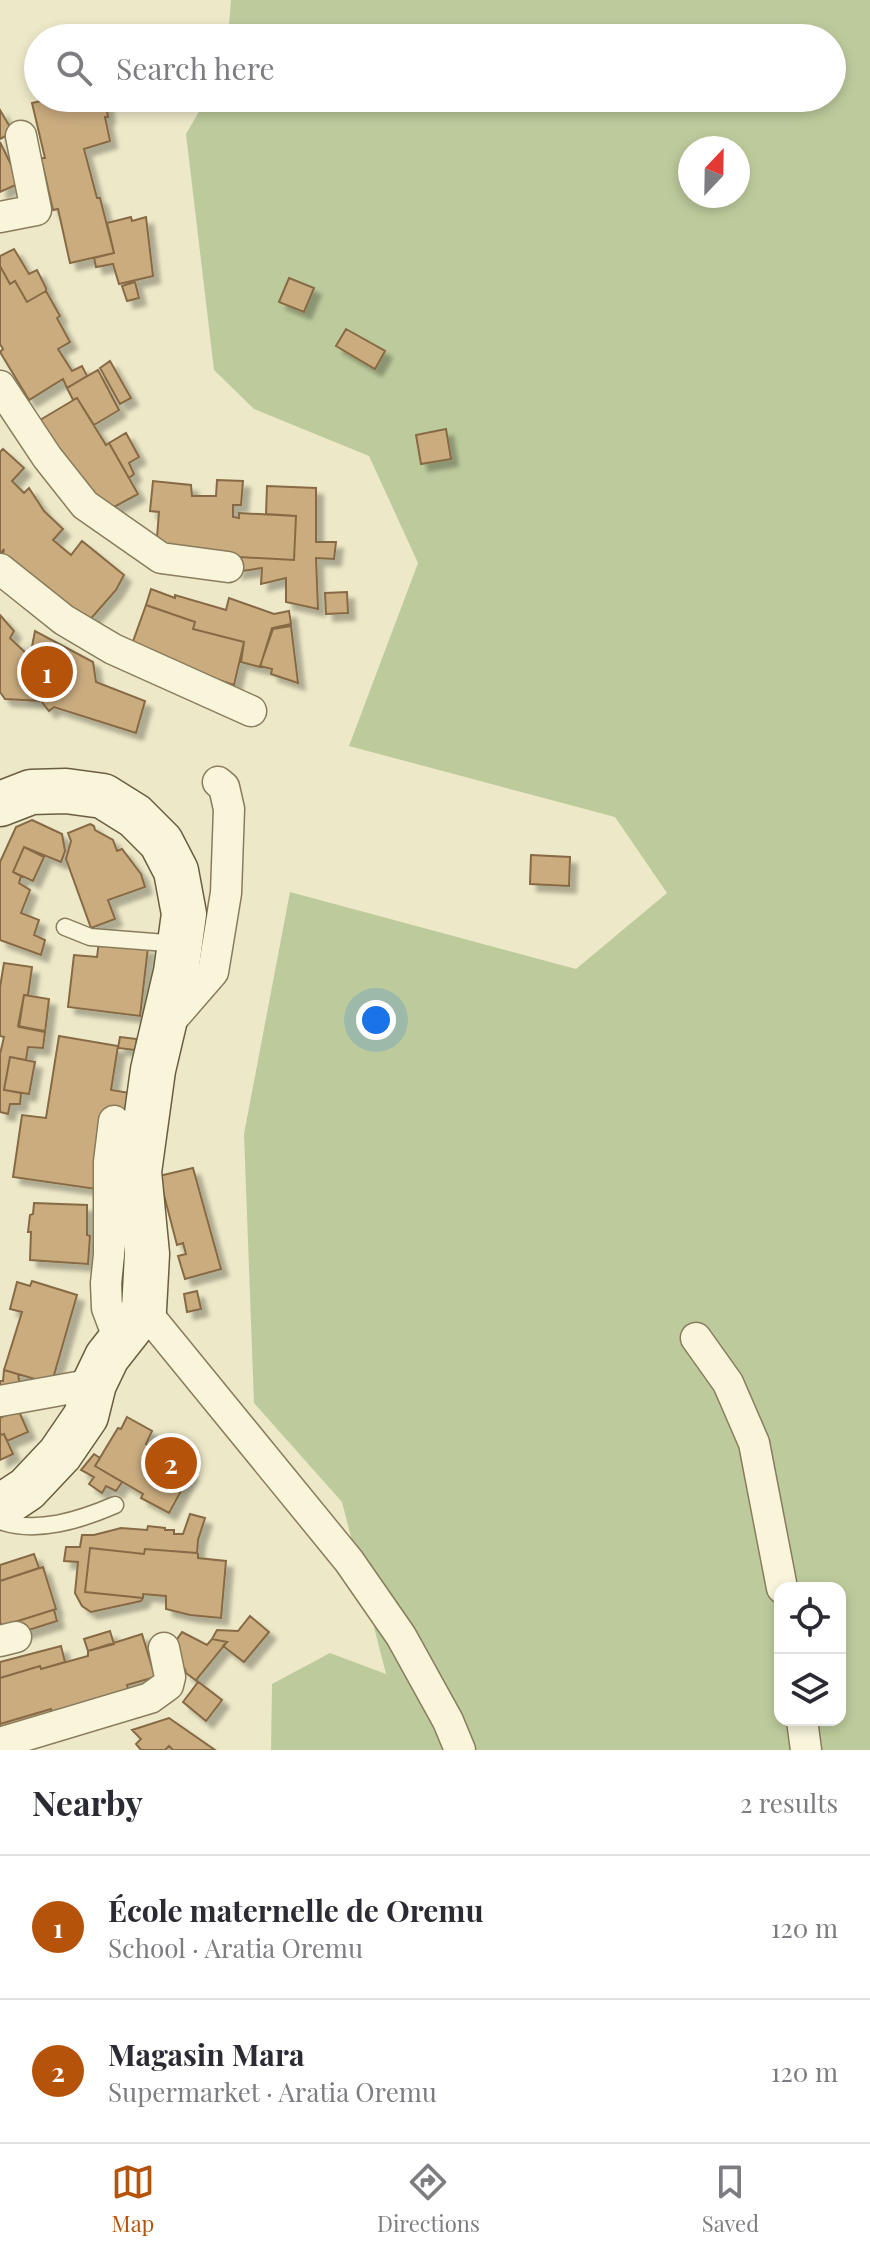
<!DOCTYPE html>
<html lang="en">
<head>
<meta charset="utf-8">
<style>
	body { margin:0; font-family:"Playfair Display",serif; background:#f7f7f7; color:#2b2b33 }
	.controls { position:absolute; right:24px; bottom:24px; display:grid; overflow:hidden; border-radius:16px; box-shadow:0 4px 12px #0003 }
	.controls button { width:72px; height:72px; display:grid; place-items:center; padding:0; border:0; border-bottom:2px solid #e1e1e2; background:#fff; color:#2b2b33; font:40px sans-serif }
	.compass { position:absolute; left:678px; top:136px; width:72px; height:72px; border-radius:50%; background:#fff; box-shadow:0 4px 12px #0003; rotate:22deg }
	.you { position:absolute; left:376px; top:1020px; width:28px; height:28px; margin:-20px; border:6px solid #fff; border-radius:50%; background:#1a73e8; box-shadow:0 0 0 12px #1a73e833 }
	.badge { display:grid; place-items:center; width:52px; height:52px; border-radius:50%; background:#b45309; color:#fff; font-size:26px; font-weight:700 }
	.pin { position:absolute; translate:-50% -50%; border:4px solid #fff; box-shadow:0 2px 8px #0006 }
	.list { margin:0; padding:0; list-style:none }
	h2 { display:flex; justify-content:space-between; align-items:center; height:104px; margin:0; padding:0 32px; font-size:34px }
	h2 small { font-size:26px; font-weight:400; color:#7c7c81 }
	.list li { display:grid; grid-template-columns:52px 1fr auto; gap:24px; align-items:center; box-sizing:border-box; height:144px; padding:0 32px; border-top:2px solid #e1e1e2 }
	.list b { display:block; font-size:30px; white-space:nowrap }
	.list p { margin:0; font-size:26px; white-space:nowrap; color:#7c7c81 }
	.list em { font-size:26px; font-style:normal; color:#7c7c81 }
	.icon { flex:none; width:44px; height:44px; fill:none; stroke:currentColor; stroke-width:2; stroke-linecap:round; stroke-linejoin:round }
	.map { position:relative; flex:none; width:870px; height:1750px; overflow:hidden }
	.search { position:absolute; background:#fff; box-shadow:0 4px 12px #0003; left:24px; right:24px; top:24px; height:88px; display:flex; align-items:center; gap:20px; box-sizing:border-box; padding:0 28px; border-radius:44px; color:#7c7c81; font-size:30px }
	.sheet { height:392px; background:#fff }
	nav { display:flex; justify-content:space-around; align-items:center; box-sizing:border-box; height:112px; border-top:2px solid #e1e1e2; background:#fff; font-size:22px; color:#7c7c81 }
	nav a { display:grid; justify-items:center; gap:4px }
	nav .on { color:#b45309 }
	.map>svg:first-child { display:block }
	.green { fill:#bdcb9c; fill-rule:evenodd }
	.building { fill:#caac7f; stroke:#876b44; stroke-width:2; filter:url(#shadow) }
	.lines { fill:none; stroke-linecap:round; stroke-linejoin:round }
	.service-casing { stroke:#897c5d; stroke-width:19 }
	.minor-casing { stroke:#897c5d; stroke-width:33 }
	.secondary-casing { stroke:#6b5d40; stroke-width:47 }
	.service { stroke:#f8f5db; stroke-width:16 }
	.minor { stroke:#f8f5db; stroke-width:30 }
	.secondary { stroke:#f8f5db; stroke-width:44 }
</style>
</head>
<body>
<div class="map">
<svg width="870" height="1750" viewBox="0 0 870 1750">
	<defs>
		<filter id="shadow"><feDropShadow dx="7" dy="7" stdDeviation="2" flood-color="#0004"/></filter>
	</defs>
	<rect width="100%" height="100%" fill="#ede9c8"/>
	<!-- green -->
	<path class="green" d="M231 0H870V1750H271L272 1684 330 1653 386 1674 342 1502 254 1403 244 1134 290 892 576 969 667 893 615 817 349 746 418 563 369 456 254 409 214 370 186 134 207 98H832V38H228ZM690 148H738V196H690ZM780 1588H840V1720H780Z"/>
	<!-- building -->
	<path class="building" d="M54 98H105L108 117H105L110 141 84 149 97 198H100L114 253 70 263 58 209 53 210 41 158H45L32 103Z
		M0 110 13 132 0 139Z
		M0 142 20 183 0 192Z
		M131 217 132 221 146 217 153 276 119 284 113 264 96 267 94 258 114 253 107 223Z
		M14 249 29 274 37 270 46 288V291L27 302 15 281 10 284 0 266V256Z
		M0 266 10 284 15 281 27 302 46 291 60 316 57 318 70 342 58 349 72 371 82 366 87 376 67 388 63 379 29 400 0 352 3 349 0 344Z
		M289 278 314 288 304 312 279 302Z
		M135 282 139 298 127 301 122 286Z
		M346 329 385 351 375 369 336 346Z
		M110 361 131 398 120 404 100 368Z
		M98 370 119 410 94 425 77 398 73 400 67 388Z
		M77 398 106 445 109 443 138 494 101 514 40 420Z
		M446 429 451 459 421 464 416 435Z
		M126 433 139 457 129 463 134 474 129 478 109 443Z
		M3 449 24 468 12 481 24 493 29 488 44 511 63 529 53 540 71 555 82 541 124 575 116 590 87 623 45 585 43 588 3 554 4 549 0 554V452Z
		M217 480 243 481 241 505H233V517L239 518V513L296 516 294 560 239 557V561L156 550 159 512 150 511 153 481 191 485 192 496H216Z
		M267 486 316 488V542H336L334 559 316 558 318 609 286 602V578L261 584 262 568 235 572 239 557 294 560 296 516 266 514Z
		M151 589 175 598V595L226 610 229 598 274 614 289 611 291 624 272 628 260 667 241 662 244 642 193 629 195 622 146 605Z
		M347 592 348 613 326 614 325 593Z
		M146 605 195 622 193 629 244 642 234 685 180 667 131 647Z
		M0 615 14 631 10 638 30 657 35 631 93 662 96 682 145 701 136 733 54 707 49 711 41 701 5 699 0 692Z
		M291 626 298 683 271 674 272 669 260 666 273 629Z
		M32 820 62 834 65 851 61 862 24 847 13 872 21 876 19 883 30 890 21 913 39 920 34 935 45 940 41 955 0 940V862L16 827Z
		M90 824 94 826 95 830 113 840 117 851 122 849 141 874 145 887 108 900 115 919 91 928 66 859 71 841 68 833Z
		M24 847 44 857 33 881 13 872Z
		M531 855 570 857 569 886 530 884Z
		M99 941 148 947 140 1016 68 1007 74 955 97 957Z
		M4 963 32 967 28 995H24L18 1026 45 1031 43 1048 28 1047 26 1060 10 1057 4 1090 21 1093 20 1104H10L8 1114 0 1112V1054L4 1037 0 1036V987Z
		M24 995 49 999 45 1032 19 1027Z
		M59 1036 118 1046 111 1090 130 1093 126 1117 103 1190 13 1177 22 1115 46 1118Z
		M120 1037 137 1039 135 1050 118 1048Z
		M10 1057 35 1062 29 1094 4 1090Z
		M193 1168 221 1269 185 1279 178 1256 186 1254 183 1243 177 1245 159 1176Z
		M34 1203 87 1205V1235L90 1236 88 1264 30 1260 31 1232H28L30 1215 33 1214Z
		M32 1281 77 1295 52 1382 35 1384V1379L4 1370 22 1312 10 1309 17 1282 30 1286Z
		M197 1291 201 1309 187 1312 184 1294Z
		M4 1370 18 1374 20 1386 0 1389V1381H3Z
		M18 1409 28 1432 7 1441 4 1434 0 1435V1418Z
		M127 1417 152 1431 146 1444 167 1456 165 1460 191 1473 169 1513 141 1498 143 1494 95 1466 118 1428 121 1429Z
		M4 1434 13 1454 0 1460V1435Z
		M94 1454 100 1458 95 1466 122 1482 116 1491 106 1486 102 1493 89 1484 94 1477 81 1470Z
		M190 1514 205 1518 198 1540 197 1553 145 1549 144 1554 90 1548 85 1592 143 1598 141 1601 91 1612 82 1606 75 1593 78 1562 64 1561 66 1547H80L82 1535H94L121 1528 147 1530 148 1526 165 1528V1530H174V1534H183Z
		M90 1548 144 1554 145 1549 197 1553 198 1554V1558L226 1561 221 1618 190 1615 166 1609V1596L143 1594V1598L85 1592Z
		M34 1554 39 1568 0 1581V1565Z
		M43 1567 56 1609 2 1626 0 1622V1581Z
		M56 1609 54 1610 57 1621 0 1639V1622L2 1626Z
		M250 1616 269 1632 244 1662 223 1646 227 1642 212 1639 217 1630 238 1631Z
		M110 1631 114 1644 88 1651 84 1639Z
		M182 1632 207 1645 212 1639 227 1642 196 1680 222 1700 206 1721 183 1702 198 1682 186 1673 185 1669 171 1659 169 1651Z
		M142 1634 155 1677 127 1685 131 1700 52 1713 51 1709 0 1724V1678L40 1666 41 1669 88 1656V1651Z
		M61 1646 65 1662 41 1669 40 1666 0 1678V1662Z
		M51 1709 52 1713 0 1735V1724Z
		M169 1718 215 1750H173L169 1746 165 1750H141L136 1744 141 1739 132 1730Z"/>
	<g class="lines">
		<defs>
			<path id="service" d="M65 927 90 937 179 944
				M0 1521C37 1534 80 1520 115 1505"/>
			<path id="minor" d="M0 217 36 210 21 136
				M0 386 47 457 85 505 161 558 228 567
				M0 569 64 620 113 649 251 711
				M167 1025 213 972 226 893 229 809 224 787 218 782
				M114 1121 109 1162V1255L106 1283 107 1308 119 1340
				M144 1310 349 1561 401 1636 448 1721 460 1750
				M696 1338 728 1383 754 1443 782 1588
				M0 1401 94 1384
				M0 1641 16 1637
				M802 1720 806 1750
				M0 1743 150 1698 168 1685 170 1677 164 1648"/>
			<path id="secondary" d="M0 804 31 792 66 791 103 796 135 816 161 842 176 871 184 914 176 972 153 1070 139 1172 147 1254 144 1310 107 1357 94 1384 86 1416 60 1454 27 1489 0 1507"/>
		</defs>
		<!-- service casing -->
		<use href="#service" class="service-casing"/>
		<!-- minor casing -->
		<use href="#minor" class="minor-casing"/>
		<!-- secondary casing -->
		<use href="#secondary" class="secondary-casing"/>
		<!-- service -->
		<use href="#service" class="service"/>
		<!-- minor -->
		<use href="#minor" class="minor"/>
		<!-- secondary -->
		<use href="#secondary" class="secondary"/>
	</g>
</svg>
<div class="controls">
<button><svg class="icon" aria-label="locate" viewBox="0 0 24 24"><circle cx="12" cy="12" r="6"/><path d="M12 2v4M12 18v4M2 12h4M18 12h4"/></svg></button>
<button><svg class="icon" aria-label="layers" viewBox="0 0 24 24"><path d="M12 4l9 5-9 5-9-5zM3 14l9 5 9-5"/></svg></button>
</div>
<svg class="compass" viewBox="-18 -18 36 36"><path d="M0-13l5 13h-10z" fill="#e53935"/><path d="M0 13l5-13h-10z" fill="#7c7c81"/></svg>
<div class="you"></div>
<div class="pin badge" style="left:47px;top:672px">1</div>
<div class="pin badge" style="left:171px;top:1463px">2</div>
<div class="search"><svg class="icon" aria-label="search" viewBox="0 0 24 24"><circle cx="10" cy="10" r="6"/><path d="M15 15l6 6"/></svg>Search here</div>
</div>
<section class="sheet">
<h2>Nearby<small>2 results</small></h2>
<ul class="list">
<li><span class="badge">1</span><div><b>École maternelle de Oremu</b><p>School · Aratia Oremu</p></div><em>120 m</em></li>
<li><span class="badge">2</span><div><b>Magasin Mara</b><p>Supermarket · Aratia Oremu</p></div><em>120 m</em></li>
</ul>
</section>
<nav>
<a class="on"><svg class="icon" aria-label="map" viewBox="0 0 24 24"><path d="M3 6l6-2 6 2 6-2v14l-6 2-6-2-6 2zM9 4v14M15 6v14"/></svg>Map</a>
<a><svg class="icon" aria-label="directions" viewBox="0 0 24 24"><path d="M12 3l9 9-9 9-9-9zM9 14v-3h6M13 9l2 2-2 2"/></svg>Directions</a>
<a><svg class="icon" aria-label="saved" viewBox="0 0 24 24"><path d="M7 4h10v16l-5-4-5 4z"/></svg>Saved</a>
</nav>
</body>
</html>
